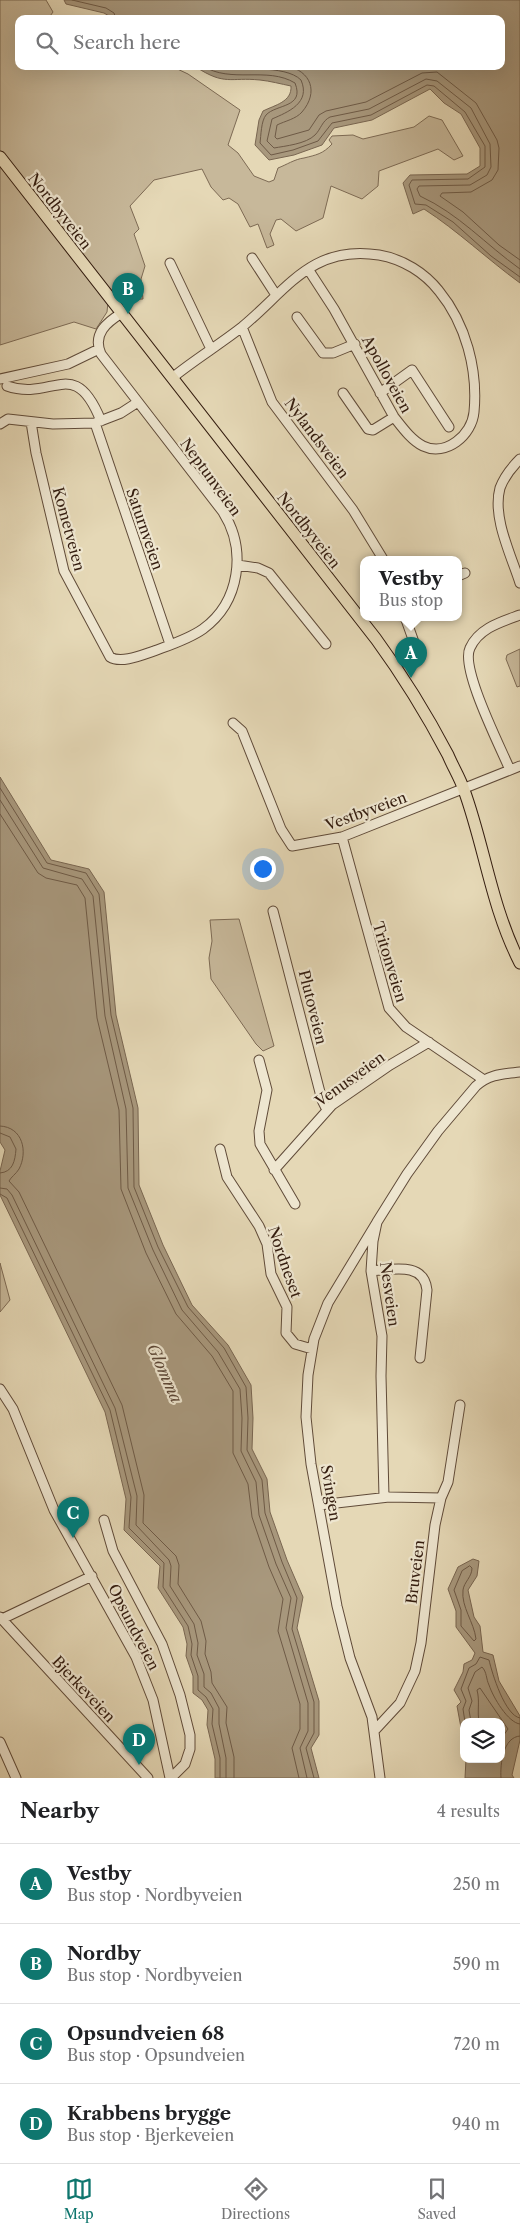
<!DOCTYPE html>
<html lang="en">
<head>
<meta charset="utf-8">
<style>
	body { margin:0; font-family:"Libre Caslon Text",serif; background:#f2f2f2; color:#202124 }
	.controls { position:absolute; right:15px; bottom:15px; display:grid; overflow:hidden; border-radius:10px; box-shadow:0 5px 20px #0002 }
	.controls button { width:45px; height:45px; display:grid; place-items:center; padding:0; border:0; border-bottom:1px solid #e0e0e0; background:#fff; color:#202124; font:25px sans-serif }
	.you { position:absolute; left:262px; top:868px; width:18px; height:18px; margin:-12px; border:4px solid #fff; border-radius:50%; background:#1a73e8; box-shadow:0 0 0 8px #1a73e833 }
	.badge { display:grid; place-items:center; width:32px; height:32px; border-radius:50%; background:#0f766e; color:#fff; font-size:16px; font-weight:700 }
	.pin { position:absolute; translate:-50% -41px; filter:drop-shadow(0 1px 2px #0008) }
	.pin::after { content:''; position:absolute; top:26px; width:18px; height:15px; background:inherit; clip-path:polygon(0 0,100% 0,50% 100%) }
	.popup { position:absolute; left:360px; top:556px; width:102px; height:65px; box-sizing:border-box; display:grid; place-content:center; border-radius:10px; background:#fff; filter:drop-shadow(0 1px 4px #0005); font-size:16px; white-space:nowrap; color:#757577 }
	.popup b { font-size:19px; color:#202124 }
	.popup::after { content:''; position:absolute; left:50%; top:100%; margin-left:-10px; border:10px solid transparent; border-top-color:#fff }
	.list { margin:0; padding:0; list-style:none }
	h2 { display:flex; justify-content:space-between; align-items:center; height:65px; margin:0; padding:0 20px; font-size:21px }
	h2 small { font-size:16px; font-weight:400; color:#757577 }
	.list li { display:grid; grid-template-columns:32px 1fr auto; gap:15px; align-items:center; box-sizing:border-box; height:80px; padding:0 20px; border-top:1px solid #e0e0e0 }
	.list b { display:block; font-size:19px; white-space:nowrap }
	.list p { margin:0; font-size:16px; white-space:nowrap; color:#757577 }
	.list em { font-size:16px; font-style:normal; color:#757577 }
	.icon { flex:none; width:28px; height:28px; fill:none; stroke:currentColor; stroke-width:2; stroke-linecap:round; stroke-linejoin:round }
	.map { position:relative; flex:none; width:520px; height:1778px; overflow:hidden }
	.search { position:absolute; background:#fff; box-shadow:0 5px 20px #0002; left:15px; right:15px; top:15px; height:55px; display:flex; align-items:center; gap:12px; box-sizing:border-box; padding:0 18px; border-radius:10px; color:#757577; font-size:19px }
	.sheet { height:385px; background:#fff }
	nav { display:flex; justify-content:space-around; align-items:center; box-sizing:border-box; height:70px; border-top:1px solid #e0e0e0; background:#fff; font-size:14px; color:#757577 }
	nav a { display:grid; justify-items:center; gap:2px }
	nav .on { color:#0f766e }
	.map>svg:first-child { display:block }
	.green { fill:#c7b89a; stroke:#7d6a54 }
	.water { fill:#a8987d; stroke:#796651 }
	.lines { fill:none; stroke-linecap:round; stroke-linejoin:round }
	.shore { stroke:#6e5a46; stroke-width:1 }
	.minor-casing { stroke:#604b39; stroke-width:11 }
	.major-casing { stroke:#331c0f; stroke-width:13 }
	.minor { stroke:#eee6d0; stroke-width:9 }
	.major { stroke:#e5d8b6; stroke-width:11 }
	.labels { text-anchor:middle; dominant-baseline:central; stroke-width:4.5; stroke-linejoin:round; paint-order:stroke }
	.street-label { font-size:15px; fill:#331c0f; stroke:#eee6d0 }
	.water-label { font-size:16px; font-style:italic; fill:#5c4736; stroke:#eee6d0 }
</style>
</head>
<body>
<div class="map">
<svg width="520" height="1778" viewBox="0 0 520 1778">
	<rect width="100%" height="100%" fill="#e5d8b6"/>
	<filter id="stains"><feTurbulence type="fractalNoise" baseFrequency=".004" numOctaves="4"/><feColorMatrix values="0 0 0 0 .2 0 0 0 0 .09 0 0 0 0 .02 0 0 0 .5 -.17"/></filter>
	<radialGradient id="worn" r=".72"><stop offset=".6" stop-color="#630" stop-opacity="0"/><stop offset="1" stop-color="#630" stop-opacity=".3"/></radialGradient>
	<!-- green -->
	<path class="green" d="M0 0H46L53 12 48 19H19V66H171L188 74 240 110 228 145 238 153 254 176 269 182 274 180 278 168C286 165 295 159 304 158 316 155 323 154 332 144L329 140 332 136 353 135 363 139 414 127 429 116 442 120 463 156 454 160 438 149 379 171 378 186 362 199 331 186 323 218 296 231 281 219 276 220 270 234 274 245 267 248 258 224 250 227 238 204 229 198 223 200 211 187 202 169 154 180 130 206 139 229 134 234 145 266 141 279 143 299 118 300 107 289 0 151Z
		M0 164 108 302 107 312 96 329 74 322 0 345Z
		M520 649V686L517 687 506 659 507 655Z
		M239 919 274 1046 263 1051 256 1044 211 979 209 958 212 941 210 920Z
		M0 1263 10 1300 0 1312Z"/>
	<!-- water -->
	<path class="water" d="M64 0H520V283C487 259 458 231 424 209L413 214 403 183 410 175 467 174 480 166V148L461 114 444 103 430 89 372 120 334 128 322 145 294 155 269 160 255 145 259 120 263 111C275 105 292 102 291 86 281 84 270 81 260 80 230 77 225 86 196 67L501 66V19H114L104 13 66 4Z
		M0 777 51 860 89 869 104 892 116 1015 138 1108 139 1185 163 1245 192 1305 228 1345 251 1385 253 1418 252 1449 267 1479 270 1512 287 1560 303 1597 297 1628 319 1701V1735L311 1748 319 1778H215V1759L207 1725 208 1710 202 1700 193 1693V1676L186 1656 187 1644 183 1627 158 1588 160 1566 124 1530 126 1499 105 1412 0 1195V1171L5 1150 0 1142Z
		M473 1559 479 1561 477 1576 468 1590 474 1617 480 1626 483 1652 493 1655 499 1681 520 1716V1740L512 1775 514 1778H465L466 1759H501V1722H464V1744L457 1706 461 1702 454 1690 463 1672 464 1664 472 1660 475 1653 456 1627V1611L448 1589 458 1567Z"/>
	<g class="lines">
		<!-- shore -->
		<path class="shore" d="M72 0 106 8 114 13 116 19
			M203 66C231 84 267 66 295 83 305 108 276 104 266 115 261 121 261 136 260 143L271 155 293 150 318 141 332 123 371 115 427 85 434 86 465 112 485 146V167L468 179 412 180 409 185 415 204 426 205 453 222 491 256 520 277
			M215 66C237 71 285 64 301 80 311 103 288 112 272 119L267 141 274 148C285 146 306 144 315 135 321 129 322 121 330 117L369 109 426 79 437 81 471 108 490 144 491 167 487 175 470 185 419 186 417 189 420 196C459 214 485 244 520 269
			M287 66C311 71 319 92 302 112 296 119 285 121 277 125L275 137 277 139 309 130 319 115 326 111 366 102 422 73 437 72 476 103 497 140 499 148 498 170 492 180 471 192 442 193 440 196 463 212 499 245 520 260
			M0 788 47 863 86 873 99 894 111 1015 133 1108 134 1187 158 1247 188 1307 224 1348 246 1387 248 1418 247 1450 262 1480 265 1513 282 1562 297 1598 292 1629 314 1702V1733L306 1748 314 1778
			M0 800 43 868 82 879 93 896 105 1016 126 1109 128 1188 153 1250 182 1310 218 1352 240 1389 242 1418 241 1451 256 1482 259 1515 276 1564 291 1598 286 1628 308 1703V1731L300 1748 307 1778
			M0 814 38 873 46 878 77 885 85 898 97 1018 119 1110 121 1189 146 1253 176 1314 212 1356 233 1391V1453L248 1484 252 1517 269 1567 283 1599 278 1631 300 1704V1729L292 1748 299 1778
			M0 1126C23 1127 28 1152 19 1169 16 1174 11 1177 9 1181L19 1192 122 1405 144 1495 143 1523 176 1556 179 1565 178 1584 201 1621 206 1641 205 1654 211 1672 212 1683 227 1707 226 1723 234 1757V1778
			M0 1133 10 1137 16 1149C15 1161 13 1172 0 1173
			M0 1188 7 1189 12 1195 115 1408 137 1496 136 1525 169 1560 171 1566 170 1586 194 1624 198 1643 197 1655 204 1674V1687L211 1693 219 1708V1724L226 1758V1778
			M0 1194 7 1198 110 1410 131 1497 129 1528 164 1563 163 1587 188 1626 192 1644 191 1655 198 1676V1690L206 1697 213 1709 212 1724 220 1758V1778
			M470 1566 472 1568C472 1577 464 1582 463 1590 461 1607 474 1622 476 1639L474 1641 461 1626V1610L454 1590 462 1571Z
			M465 1722 463 1709 466 1701 461 1689 469 1668 476 1664 480 1657 489 1660C492 1673 505 1716 520 1718
			M471 1722 469 1710 472 1701 468 1688 475 1672 482 1667C487 1672 486 1679 489 1685 493 1697 508 1723 520 1724
			M479 1722C477 1711 480 1701 477 1690L480 1688 508 1729 501 1739
			M501 1778C500 1764 503 1737 520 1736"/>
		<defs>
			<path id="minor" d="M252 258 276 295
				M170 263 211 349
				M297 317 323 353H333L355 344
				M242 327 272 402 353 510 383 559
				M172 378C194 360 219 345 242 327 287 290 312 244 379 255 403 259 425 273 439 291 466 324 478 370 474 412 472 435 446 457 423 446 411 440 402 427 394 417L334 309 308 269
				M0 379 68 364 99 349
				M7 386C53 402 74 354 101 421
				M343 393 368 429 373 430 394 417
				M380 393 412 370 449 427
				M31 422 36 453 64 571 110 657C121 664 142 655 154 651 170 645 189 639 203 629 240 602 247 550 223 512L101 354C92 334 107 322 122 313
				M95 423 170 644
				M0 424 8 419 53 424 95 423 121 413 138 402
				M520 459C512 467 504 477 500 488 492 517 511 555 520 583
				M238 565 258 568 269 573 326 644
				M458 576 465 573
				M405 617 419 656
				M233 723 242 731 281 829 292 846 342 837 520 766
				M510 770C500 746 460 668 470 648 479 628 501 622 520 615
				M342 837 389 1008 406 1027 484 1080
				M273 911 322 1100 327 1110
				M259 1060 267 1090 259 1131 260 1144 295 1204
				M220 1149 227 1177 259 1226 267 1244 271 1274 287 1307 286 1333 295 1344 312 1349
				M274 1170 332 1105 390 1065 429 1042
				M377 1222 328 1303 314 1339 308 1375 306 1417 311 1464 337 1606 350 1658 372 1717 380 1778
				M371 1271C391 1270 424 1261 427 1290L420 1358
				M0 1389 13 1409 54 1510 136 1657 153 1700 170 1778
				M384 1497 381 1376 382 1336 371 1271 373 1241 377 1222 407 1174 438 1131 476 1086C489 1074 503 1074 520 1072
				M319 1505 389 1497 441 1498
				M104 1520 113 1551 162 1644 180 1695 190 1735V1749L185 1764 171 1778
				M0 1617 148 1778
				M2 1619 92 1576
				M375 1730 400 1703 415 1671 421 1643 435 1525 441 1498 448 1482 460 1405
				M0 1742 16 1778"/>
			<path id="major" d="M0 157 376 639C403 676 427 715 448 755 453 767 460 778 464 790 485 848 491 906 520 963"/>
		</defs>
		<!-- minor casing -->
		<use href="#minor" class="minor-casing"/>
		<!-- major casing -->
		<use href="#major" class="major-casing"/>
		<!-- minor -->
		<use href="#minor" class="minor"/>
		<!-- major -->
		<use href="#major" class="major"/>
	</g>
	<g class="labels">
		<!-- street labels -->
		<g class="street-label">
			<text transform="translate(60 211) rotate(52)">Nordbyveien</text>
			<text transform="translate(387 374) rotate(61)">Apolloveien</text>
			<text transform="translate(317 438) rotate(53)">Nylandsveien</text>
			<text transform="translate(211 477) rotate(54)">Neptunveien</text>
			<text transform="translate(69 529) rotate(75)">Kometveien</text>
			<text transform="translate(145 529) rotate(71)">Saturnveien</text>
			<text transform="translate(309 530) rotate(52)">Nordbyveien</text>
			<text transform="translate(366 811) rotate(-20)">Vestbyveien</text>
			<text transform="translate(390 962) rotate(73)">Tritonveien</text>
			<text transform="translate(313 1007) rotate(76)">Plutoveien</text>
			<text transform="translate(350 1079) rotate(-36)">Venusveien</text>
			<text transform="translate(285 1262) rotate(71)">Nordneset</text>
			<text transform="translate(390 1294) rotate(82)">Nesveien</text>
			<text transform="translate(331 1493) rotate(80)">Svingen</text>
			<text transform="translate(415 1572) rotate(-83)">Bruveien</text>
			<text transform="translate(134 1627) rotate(63)">Opsundveien</text>
			<text transform="translate(84 1689) rotate(47)">Bjerkeveien</text>
		</g>
		<!-- water labels -->
		<g class="water-label">
			<text transform="translate(165 1373) rotate(66)">Glomma</text>
		</g>
	</g>
	<rect width="100%" height="100%" filter="url(#stains)"/>
	<rect width="100%" height="100%" fill="url(#worn)"/>
</svg>
<div class="controls">
<button><svg class="icon" aria-label="layers" viewBox="0 0 24 24"><path d="M12 4l9 5-9 5-9-5zM3 14l9 5 9-5"/></svg></button>
</div>
<div class="you"></div>
<div class="pin badge" style="left:411px;top:678px">A</div>
<div class="popup"><b>Vestby</b>Bus stop</div>
<div class="pin badge" style="left:128px;top:314px">B</div>
<div class="pin badge" style="left:73px;top:1538px">C</div>
<div class="pin badge" style="left:139px;top:1765px">D</div>
<div class="search"><svg class="icon" aria-label="search" viewBox="0 0 24 24"><circle cx="10" cy="10" r="6"/><path d="M15 15l6 6"/></svg>Search here</div>
</div>
<section class="sheet">
<h2>Nearby<small>4 results</small></h2>
<ul class="list">
<li><span class="badge">A</span><div><b>Vestby</b><p>Bus stop · Nordbyveien</p></div><em>250 m</em></li>
<li><span class="badge">B</span><div><b>Nordby</b><p>Bus stop · Nordbyveien</p></div><em>590 m</em></li>
<li><span class="badge">C</span><div><b>Opsundveien 68</b><p>Bus stop · Opsundveien</p></div><em>720 m</em></li>
<li><span class="badge">D</span><div><b>Krabbens brygge</b><p>Bus stop · Bjerkeveien</p></div><em>940 m</em></li>
</ul>
</section>
<nav>
<a class="on"><svg class="icon" aria-label="map" viewBox="0 0 24 24"><path d="M3 6l6-2 6 2 6-2v14l-6 2-6-2-6 2zM9 4v14M15 6v14"/></svg>Map</a>
<a><svg class="icon" aria-label="directions" viewBox="0 0 24 24"><path d="M12 3l9 9-9 9-9-9zM9 14v-3h6M13 9l2 2-2 2"/></svg>Directions</a>
<a><svg class="icon" aria-label="saved" viewBox="0 0 24 24"><path d="M7 4h10v16l-5-4-5 4z"/></svg>Saved</a>
</nav>
</body>
</html>
